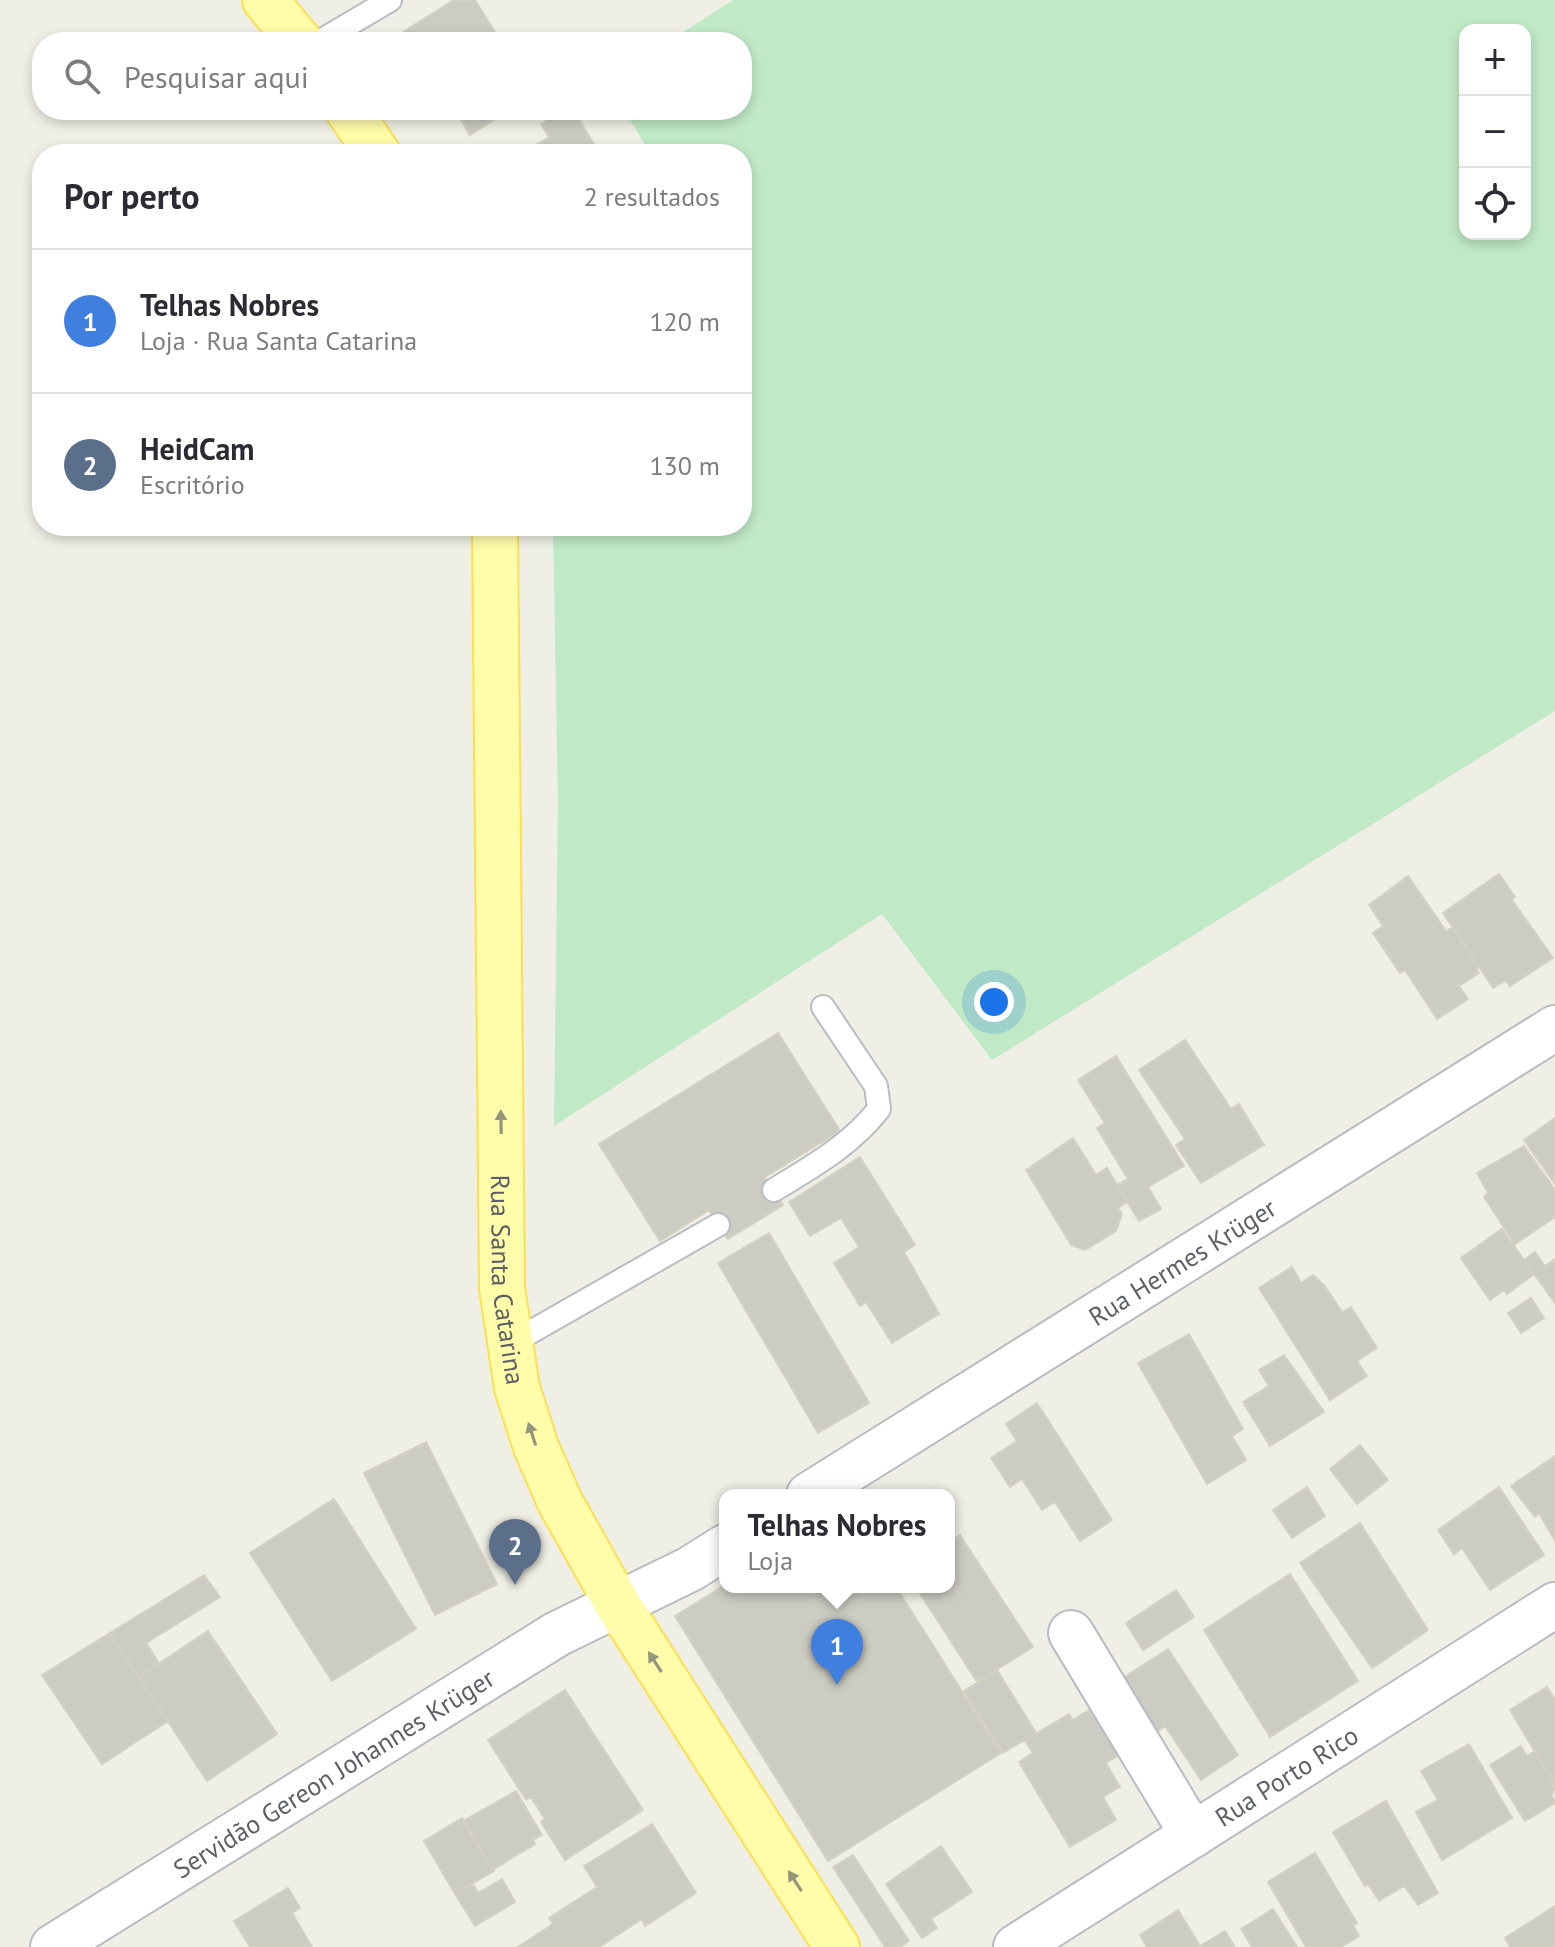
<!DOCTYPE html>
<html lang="pt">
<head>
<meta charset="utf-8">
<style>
	body { margin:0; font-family:"PT Sans",sans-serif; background:#f7f7f7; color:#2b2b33 }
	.controls { position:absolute; right:24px; top:24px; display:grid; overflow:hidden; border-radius:16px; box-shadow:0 4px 12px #0003 }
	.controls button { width:72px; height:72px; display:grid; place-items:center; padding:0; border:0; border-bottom:2px solid #e1e1e2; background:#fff; color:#2b2b33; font:40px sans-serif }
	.you { position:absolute; left:994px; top:1002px; width:28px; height:28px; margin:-20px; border:6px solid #fff; border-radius:50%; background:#1a73e8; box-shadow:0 0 0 12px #1a73e833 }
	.badge { display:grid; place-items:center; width:52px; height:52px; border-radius:50%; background:#f45026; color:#fff; font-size:26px; font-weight:700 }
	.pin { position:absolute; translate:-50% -66px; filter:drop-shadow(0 2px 4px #0008) }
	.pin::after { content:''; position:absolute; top:42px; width:28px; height:24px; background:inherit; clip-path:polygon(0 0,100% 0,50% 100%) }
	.popup { position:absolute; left:719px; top:1489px; width:236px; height:104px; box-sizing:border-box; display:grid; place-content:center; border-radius:16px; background:#fff; filter:drop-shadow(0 2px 6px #0005); font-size:26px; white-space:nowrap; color:#7c7c81 }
	.popup b { font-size:30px; color:#2b2b33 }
	.popup::after { content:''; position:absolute; left:50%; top:100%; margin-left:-16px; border:16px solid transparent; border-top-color:#fff }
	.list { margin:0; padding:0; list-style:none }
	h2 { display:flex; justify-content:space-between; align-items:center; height:104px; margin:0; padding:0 32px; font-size:34px }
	h2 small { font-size:26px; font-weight:400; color:#7c7c81 }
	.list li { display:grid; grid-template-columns:52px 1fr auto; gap:24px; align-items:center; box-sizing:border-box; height:144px; padding:0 32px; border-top:2px solid #e1e1e2 }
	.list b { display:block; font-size:30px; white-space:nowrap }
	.list p { margin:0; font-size:26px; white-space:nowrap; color:#7c7c81 }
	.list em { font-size:26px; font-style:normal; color:#7c7c81 }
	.icon { flex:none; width:44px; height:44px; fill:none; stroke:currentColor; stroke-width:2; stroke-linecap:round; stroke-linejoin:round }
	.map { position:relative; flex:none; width:1555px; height:1947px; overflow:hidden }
	.search { position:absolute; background:#fff; box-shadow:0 4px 12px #0003; left:32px; top:32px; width:720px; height:88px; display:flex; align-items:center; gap:20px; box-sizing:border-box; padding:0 28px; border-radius:32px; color:#7c7c81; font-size:30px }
	.panel { position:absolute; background:#fff; box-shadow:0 4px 12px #0003; left:32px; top:144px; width:720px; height:392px; border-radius:32px }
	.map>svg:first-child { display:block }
	.green { fill:#c0e9c5; fill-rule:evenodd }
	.building { fill:#cdccc3; stroke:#d5d1c2; stroke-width:2 }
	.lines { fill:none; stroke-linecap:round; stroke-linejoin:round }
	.lane-casing { stroke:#b9bcc1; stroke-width:26 }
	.street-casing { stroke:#b9bcc1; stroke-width:48 }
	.secondary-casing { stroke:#babcc3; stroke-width:48 }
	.primary-casing { stroke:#fae053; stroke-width:48 }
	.lane { stroke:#fff; stroke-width:22 }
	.street { stroke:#fff; stroke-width:44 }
	.secondary { stroke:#fff; stroke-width:44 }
	.primary { stroke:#fffcaa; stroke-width:44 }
	.oneway { fill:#95967e }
	.labels { text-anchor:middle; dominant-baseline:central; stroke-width:6; stroke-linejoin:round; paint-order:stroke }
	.street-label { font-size:26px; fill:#5c5f66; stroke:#fff }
</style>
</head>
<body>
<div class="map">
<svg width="1555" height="1947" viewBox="0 0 1555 1947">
	<rect width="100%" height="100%" fill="#f0efe5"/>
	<!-- green -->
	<path class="green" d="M733 0H1555V711L992 1060 882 914 554 1126 558 802 553 526H742V154H651L624 110H742V42H668ZM1465 30H1525V234H1465Z"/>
	<!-- building -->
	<path class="building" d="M454 0H475L501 42H409L403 32Z
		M455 110H509L470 135Z
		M550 110H573L600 154H522L549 137 541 124 554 116Z
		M1499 874 1515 897 1512 900 1553 958 1510 986 1506 980 1493 988 1443 913Z
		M1408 876 1446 931 1453 927 1479 967 1476 969 1479 973 1459 986 1468 999 1437 1019 1405 970 1400 973 1373 933 1383 926 1369 905Z
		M778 1033 840 1131 765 1177 783 1205 728 1239 709 1210 660 1241 599 1144Z
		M1185 1040 1231 1109 1239 1104 1264 1145 1201 1183 1176 1145 1185 1139 1139 1070Z
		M1116 1056 1184 1166 1148 1187 1161 1209 1139 1221 1117 1185 1128 1179 1097 1128 1105 1123 1078 1080Z
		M1555 1118V1184L1524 1140Z
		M1073 1138 1096 1175 1107 1168 1127 1202 1118 1208 1122 1214 1116 1231 1085 1250 1071 1245 1026 1170Z
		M1524 1146 1555 1190V1217L1515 1244 1484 1197 1488 1193 1477 1173Z
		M860 1157 915 1245 904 1252 939 1314 892 1343 866 1302 860 1306 834 1263 859 1247 841 1218 810 1236 789 1202Z
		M1502 1229 1534 1274 1507 1294 1504 1290 1490 1300 1461 1258Z
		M769 1233 869 1403 818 1433 718 1263Z
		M1535 1252 1545 1266 1555 1259V1303L1524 1260Z
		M1292 1267 1301 1283 1313 1275 1324 1285 1342 1312 1351 1307 1377 1348 1357 1361 1367 1376 1330 1400 1259 1288Z
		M1531 1298 1544 1318 1521 1333 1508 1313Z
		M1189 1334 1243 1429 1232 1436 1246 1460 1207 1484 1138 1363Z
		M1284 1355 1324 1412 1270 1446 1243 1402 1269 1386 1259 1370Z
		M1037 1403 1112 1520 1080 1541 1055 1502 1042 1510 1022 1479 1010 1487 991 1458 1017 1441 1006 1424Z
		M426 1442 497 1584 435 1615 364 1473Z
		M1360 1445 1388 1480 1357 1504 1330 1469Z
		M1555 1456V1541L1539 1513 1535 1517 1511 1486Z
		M1307 1487 1325 1516 1292 1538 1273 1510Z
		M1499 1487 1544 1555 1490 1590 1462 1548 1454 1554 1438 1530Z
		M334 1499 416 1629 332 1681 250 1553Z
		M1360 1523 1428 1630 1372 1668 1300 1563Z
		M949 1527 956 1539 949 1546Z
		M960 1535 1033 1647 977 1682 916 1587H949V1546Z
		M1290 1574 1358 1681 1270 1737 1204 1630Z
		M204 1575 220 1597 146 1643 159 1663 139 1677 110 1633Z
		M725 1585 896 1587 1001 1753 828 1861 675 1616Z
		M1176 1590 1194 1617 1143 1650 1126 1623Z
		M208 1631 277 1734 207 1781 139 1677Z
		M110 1633 168 1721 102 1764 42 1675Z
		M1168 1649 1238 1755 1201 1780 1165 1726 1152 1735 1117 1682Z
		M997 1670 1036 1733 1003 1753 964 1691Z
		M1547 1687 1555 1700V1785L1510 1710Z
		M565 1690 643 1810 565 1860 541 1822 545 1819 531 1797 526 1800 488 1740Z
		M1089 1710 1094 1717 1100 1713 1123 1752 1106 1763 1120 1787 1103 1797 1116 1820 1070 1847 1019 1762 1033 1753 1025 1740 1069 1714 1073 1720Z
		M1469 1744 1512 1818 1442 1860 1416 1812 1438 1800 1421 1771Z
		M1521 1746 1527 1756 1535 1751 1555 1785 1552 1796 1555 1803 1525 1821 1490 1765Z
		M516 1791 542 1835 533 1840 535 1844 492 1870 463 1821Z
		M1386 1801 1438 1893 1418 1905 1404 1886 1379 1901 1368 1884 1365 1886 1333 1832Z
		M462 1818 494 1871 455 1894 424 1841Z
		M652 1824 696 1893 645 1926 642 1919 599 1947H518L553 1924 549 1918 597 1887 584 1866Z
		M941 1846 972 1892 931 1919 937 1928 922 1938 886 1884Z
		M1315 1853 1357 1923 1353 1925 1359 1936 1341 1947H1306L1268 1882Z
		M853 1855 909 1941 900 1947H885L833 1867Z
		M502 1879 515 1902 475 1926 455 1894 473 1884 478 1893Z
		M288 1888 300 1908 292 1913 312 1947H250L234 1921Z
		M1555 1906V1947H1510L1505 1938Z
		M1273 1909 1297 1947H1252L1241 1929Z
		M1178 1910 1200 1946 1225 1931 1235 1947H1147L1140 1935Z"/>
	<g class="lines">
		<defs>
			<path id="lane" d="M319 42 390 0
				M774 1190C813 1166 851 1145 879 1109L876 1086 823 1007
				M508 1345 718 1225"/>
			<g id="street">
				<path id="s1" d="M809 1495 1555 1028"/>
				<path d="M1071 1633 1193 1835"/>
				<path id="s2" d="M53 1947 557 1634 690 1569 725 1547"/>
			</g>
			<g id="secondary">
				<path id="s3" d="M1016 1947 1555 1605"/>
			</g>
			<g id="primary">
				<path d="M265 0 300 42"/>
				<path d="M348 110 378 154"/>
				<path id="s4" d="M495 526 502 1288 517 1388 536 1447 560 1502 618 1605 837 1947"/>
			</g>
		</defs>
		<!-- lane casing -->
		<use href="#lane" class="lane-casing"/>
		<!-- street casing -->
		<use href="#street" class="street-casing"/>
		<!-- secondary casing -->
		<use href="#secondary" class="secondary-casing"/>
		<!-- primary casing -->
		<use href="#primary" class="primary-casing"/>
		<!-- lane -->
		<use href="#lane" class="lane"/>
		<!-- street -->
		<use href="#street" class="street"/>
		<!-- secondary -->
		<use href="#secondary" class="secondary"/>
		<!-- primary -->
		<use href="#primary" class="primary"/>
	</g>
	<!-- one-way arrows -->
	<defs><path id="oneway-solid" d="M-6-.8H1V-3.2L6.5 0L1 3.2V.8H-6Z" transform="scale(2)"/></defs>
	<g class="oneway">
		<use href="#oneway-solid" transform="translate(501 1122) rotate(-91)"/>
		<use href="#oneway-solid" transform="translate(532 1434) rotate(-108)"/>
		<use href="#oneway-solid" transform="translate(655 1662) rotate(-123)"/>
		<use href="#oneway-solid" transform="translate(795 1881) rotate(-123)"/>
	</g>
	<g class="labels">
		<!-- street labels -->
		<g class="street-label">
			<text stroke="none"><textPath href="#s1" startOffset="440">Rua Hermes Krüger</textPath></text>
			<text stroke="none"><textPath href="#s4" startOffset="754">Rua Santa Catarina</textPath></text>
			<text stroke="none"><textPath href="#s2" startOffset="330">Servidão Gereon Johannes Krüger</textPath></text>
			<text stroke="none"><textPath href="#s3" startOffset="320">Rua Porto Rico</textPath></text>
		</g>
	</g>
</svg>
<div class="controls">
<button>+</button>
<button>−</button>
<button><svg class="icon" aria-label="locate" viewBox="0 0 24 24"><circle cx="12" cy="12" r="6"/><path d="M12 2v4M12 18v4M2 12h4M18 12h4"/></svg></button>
</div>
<div class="you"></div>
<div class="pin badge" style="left:837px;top:1685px;background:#3f7fe0">1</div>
<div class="popup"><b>Telhas Nobres</b>Loja</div>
<div class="pin badge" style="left:515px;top:1585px;background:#5c6f8a">2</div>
<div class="search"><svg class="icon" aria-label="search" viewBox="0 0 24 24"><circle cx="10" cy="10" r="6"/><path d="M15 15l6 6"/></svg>Pesquisar aqui</div>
<section class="panel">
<h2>Por perto<small>2 resultados</small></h2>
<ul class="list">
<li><span class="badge" style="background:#3f7fe0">1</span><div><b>Telhas Nobres</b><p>Loja · Rua Santa Catarina</p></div><em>120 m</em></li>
<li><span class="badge" style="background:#5c6f8a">2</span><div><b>HeidCam</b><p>Escritório</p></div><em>130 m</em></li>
</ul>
</section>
</div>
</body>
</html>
